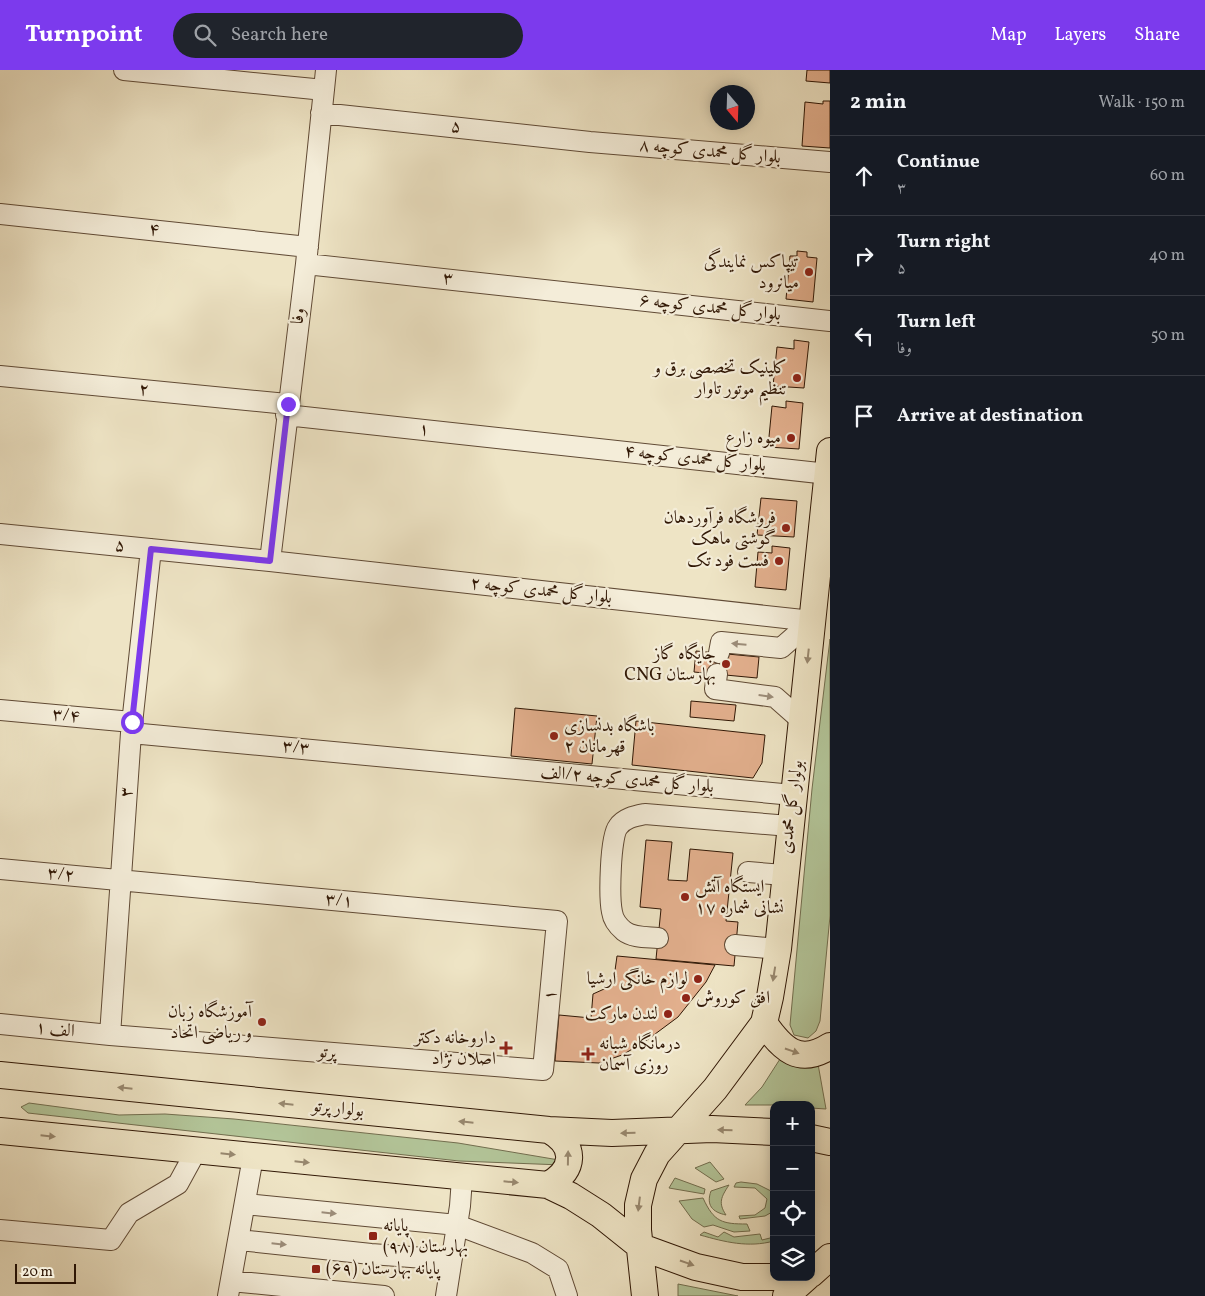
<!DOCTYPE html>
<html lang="en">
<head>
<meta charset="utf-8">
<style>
	body { margin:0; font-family:Vollkorn,Amiri,serif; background:#20242c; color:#f1f3f6 }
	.controls { position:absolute; right:15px; bottom:15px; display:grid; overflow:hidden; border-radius:10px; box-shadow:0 2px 12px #0003 }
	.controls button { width:45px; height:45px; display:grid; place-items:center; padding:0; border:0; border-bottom:1px solid #363941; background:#171b24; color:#f1f3f6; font:25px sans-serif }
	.compass { position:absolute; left:710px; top:15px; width:45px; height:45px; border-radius:50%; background:#171b24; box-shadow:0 2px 12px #0003; rotate:161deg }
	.scale { position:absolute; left:15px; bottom:12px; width:61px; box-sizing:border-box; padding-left:5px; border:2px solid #301705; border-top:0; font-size:14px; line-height:18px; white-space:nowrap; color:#301705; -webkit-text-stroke:4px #f4edd9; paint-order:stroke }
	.stop { position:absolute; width:15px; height:15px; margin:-11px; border:4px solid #7c3aed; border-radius:50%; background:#fff }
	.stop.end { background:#7c3aed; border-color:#fff; box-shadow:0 1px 5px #0008 }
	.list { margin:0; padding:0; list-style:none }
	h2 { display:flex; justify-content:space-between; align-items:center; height:65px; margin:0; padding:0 20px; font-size:21px }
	h2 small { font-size:16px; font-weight:400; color:#9ea1a6 }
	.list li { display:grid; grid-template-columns:32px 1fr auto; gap:15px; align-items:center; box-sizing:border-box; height:80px; padding:0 20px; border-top:1px solid #363941 }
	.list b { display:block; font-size:19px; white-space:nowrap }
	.list p { margin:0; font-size:16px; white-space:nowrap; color:#9ea1a6 }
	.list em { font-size:16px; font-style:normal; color:#9ea1a6 }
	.icon { flex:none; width:28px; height:28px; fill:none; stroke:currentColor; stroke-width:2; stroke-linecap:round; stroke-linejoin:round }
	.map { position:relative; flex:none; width:830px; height:1226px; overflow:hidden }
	header { display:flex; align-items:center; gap:30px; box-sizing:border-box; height:70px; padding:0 25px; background:#7c3aed; color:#fff }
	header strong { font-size:24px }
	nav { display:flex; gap:28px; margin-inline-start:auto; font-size:18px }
	.search { width:350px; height:45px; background:#20242c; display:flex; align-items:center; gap:12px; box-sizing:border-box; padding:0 18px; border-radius:28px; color:#9ea1a6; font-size:19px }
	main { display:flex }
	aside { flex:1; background:#171b24 }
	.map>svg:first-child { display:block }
	.green { fill:#b3c599; stroke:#726e4f }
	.building { fill:#e3b08e; stroke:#301705 }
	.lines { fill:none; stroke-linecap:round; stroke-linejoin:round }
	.minor-casing { stroke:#604a35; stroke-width:22 }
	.major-casing { stroke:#301705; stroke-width:28 }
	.minor { stroke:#f4edd9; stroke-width:20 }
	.major { stroke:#eee4c5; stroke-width:26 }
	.oneway { fill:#9c8d7a }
	.oneway2 { fill:#98886f }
	.route { stroke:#7c3aed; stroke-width:6 }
	.poi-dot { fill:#8f2418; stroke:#f4edd9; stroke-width:2 }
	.labels { text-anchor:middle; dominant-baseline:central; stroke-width:4.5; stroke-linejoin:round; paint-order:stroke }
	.street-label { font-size:18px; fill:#301705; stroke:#f4edd9 }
	.poi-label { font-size:18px; fill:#301705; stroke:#f4edd9; text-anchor:end }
</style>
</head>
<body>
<header>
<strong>Turnpoint</strong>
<div class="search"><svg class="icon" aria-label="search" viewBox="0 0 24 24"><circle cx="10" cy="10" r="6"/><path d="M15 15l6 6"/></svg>Search here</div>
<nav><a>Map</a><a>Layers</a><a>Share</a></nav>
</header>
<main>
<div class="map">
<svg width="830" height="1226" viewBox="0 0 830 1226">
	<rect width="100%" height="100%" fill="#eee4c5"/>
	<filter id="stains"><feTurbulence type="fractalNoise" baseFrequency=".004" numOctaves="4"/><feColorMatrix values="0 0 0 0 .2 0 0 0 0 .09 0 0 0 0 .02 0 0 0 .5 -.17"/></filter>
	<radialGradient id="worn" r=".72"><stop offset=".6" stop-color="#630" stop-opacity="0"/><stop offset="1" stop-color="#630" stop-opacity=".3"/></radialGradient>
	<!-- green -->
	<path class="green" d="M830 569V846L820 951 816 961 808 968 794 965 790 955 812 719Z
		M780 989 818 994 826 1039 811 1038V1035H745L762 1017Z
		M29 1033 119 1045 165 1044 234 1049 458 1073 559 1090 562 1095 459 1091 28 1043 21 1037Z
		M710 1092 724 1109 716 1112 695 1098Z
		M675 1108 705 1119 704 1124 669 1118Z
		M741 1112 757 1114 773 1122 774 1141 765 1146 740 1149 739 1146 755 1145 765 1138 767 1129 755 1118 734 1117 736 1113Z
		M729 1115C721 1127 718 1133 726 1145 712 1142 706 1135 711 1121Z
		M703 1128C714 1152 722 1154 747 1154L750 1161 734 1162 713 1155 704 1157 692 1149 679 1131Z
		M704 1162 718 1167 724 1162 734 1167 760 1164 762 1170 774 1167V1171C748 1178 725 1172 700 1165Z
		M678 1214 738 1226H678Z"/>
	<!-- building -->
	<path class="building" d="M807 0H830V13L806 11Z
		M823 31H830V78L802 76 805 32 823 34Z
		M797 181 807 182V187L817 188 813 232 786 229 790 186H797Z
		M794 270 809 272 804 318 773 316 777 277 794 279Z
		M786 331 803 333 799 379 768 377 772 336 786 338Z
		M761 428 797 431 794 467 757 465Z
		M772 476 790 478 786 520 755 517 758 482 772 483Z
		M696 581 759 587 757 608 694 602Z
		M691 631 736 635 734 651 690 647Z
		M515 638 597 646 592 694 511 686Z
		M636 651 765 665 762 693 753 708 632 695Z
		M646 770 672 772 668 810 687 811 690 779 733 783 726 851 738 852 734 896 656 889 661 839 640 837Z
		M617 886 715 895 706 912 678 947 643 973 622 985 599 993 555 991 559 945 591 948 593 924 613 915Z"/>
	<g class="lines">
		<defs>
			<path id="minor" d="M124 0 324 20
				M321 43 590 72 830 92
				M0 144 308 177
				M306 194 830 251
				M0 306 287 334
				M286 345 828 404
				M0 464 270 491 812 551
				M270 491 306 194 326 0
				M719 583 721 572 781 578 812 551
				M717 604 715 619 775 627 801 650
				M0 640 132 652
				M131 663 793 725
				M0 799 557 851 543 1000 110 965 0 954
				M748 802 784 805
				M658 868C647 867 633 868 624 861 618 856 613 849 612 842 609 828 610 767 618 757 624 748 635 746 645 744L790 756
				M735 875 778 879
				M110 965 131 663 151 479
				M245 1134 457 1155 532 1183 558 1199 567 1226
				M0 1160 111 1170 129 1143 178 1114 196 1081
				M239 1170 371 1184 451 1190
				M231 1211 384 1226
				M228 1226 253 1087
				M446 1226 460 1136 462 1108"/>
			<path id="major" d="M764 953C782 979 799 996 830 976
				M0 1005 549 1060 612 1063 712 1059 774 1062
				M0 1061 548 1115 571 1126 601 1145 641 1177 696 1197 742 1207H776
				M811 1068 830 1072
				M548 1115C575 1100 577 1076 549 1060
				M811 1204 830 1187
				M645 1226 638 1160V1135L644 1109 657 1084 715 1019 764 953 770 927 778 879 830 381
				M786 1226 807 1207"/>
		</defs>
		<!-- minor casing -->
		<use href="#minor" class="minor-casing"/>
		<!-- major casing -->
		<use href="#major" class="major-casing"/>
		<!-- minor -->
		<use href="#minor" class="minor"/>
		<!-- major -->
		<use href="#major" class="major"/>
	</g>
	<!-- one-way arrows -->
	<defs><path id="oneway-solid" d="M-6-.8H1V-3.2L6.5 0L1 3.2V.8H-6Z" transform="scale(1.25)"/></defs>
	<g class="oneway">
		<use href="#oneway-solid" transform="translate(739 574) rotate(-175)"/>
		<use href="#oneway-solid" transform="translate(766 626) rotate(8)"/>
		<use href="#oneway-solid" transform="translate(329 1143) rotate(6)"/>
		<use href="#oneway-solid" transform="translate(279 1174) rotate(6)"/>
	</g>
	<g class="oneway2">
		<use href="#oneway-solid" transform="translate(808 586) rotate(96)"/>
		<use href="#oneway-solid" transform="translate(774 904) rotate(99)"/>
		<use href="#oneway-solid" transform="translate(792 981) rotate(19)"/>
		<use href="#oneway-solid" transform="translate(125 1018) rotate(-174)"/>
		<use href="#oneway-solid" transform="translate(286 1034) rotate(-174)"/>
		<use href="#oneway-solid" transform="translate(466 1052) rotate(-174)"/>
		<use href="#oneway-solid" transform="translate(725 1060) rotate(-179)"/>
		<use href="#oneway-solid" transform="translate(628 1063) rotate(179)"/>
		<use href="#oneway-solid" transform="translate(48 1066) rotate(6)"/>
		<use href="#oneway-solid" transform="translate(228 1084) rotate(6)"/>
		<use href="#oneway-solid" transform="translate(568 1088) rotate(-89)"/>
		<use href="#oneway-solid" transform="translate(302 1092) rotate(6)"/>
		<use href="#oneway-solid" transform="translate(511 1112) rotate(5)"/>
		<use href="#oneway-solid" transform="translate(639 1134) rotate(97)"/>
		<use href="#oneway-solid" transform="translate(687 1193) rotate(19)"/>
	</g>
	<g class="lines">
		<!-- route -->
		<path class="route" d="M132 652 151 479 270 491 288 334"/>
	</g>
	<!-- markers -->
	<g class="poi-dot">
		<circle cx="809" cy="202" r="5"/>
		<circle cx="797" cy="308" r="5"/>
		<circle cx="791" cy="368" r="5"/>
		<circle cx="786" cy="458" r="5"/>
		<circle cx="779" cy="491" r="5"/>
		<circle cx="726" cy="594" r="5"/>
		<circle cx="554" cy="666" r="5"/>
		<circle cx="685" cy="827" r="5"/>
		<circle cx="698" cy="909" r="5"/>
		<circle cx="686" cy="928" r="5"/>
		<circle cx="668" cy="944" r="5"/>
		<circle cx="262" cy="952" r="5"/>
		<path d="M503.5 970.5h5v5h5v5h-5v5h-5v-5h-5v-5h5z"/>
		<path d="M585.5 976.5h5v5h5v5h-5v5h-5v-5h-5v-5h5z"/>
		<rect x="368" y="1161" width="10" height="10" rx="2.5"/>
		<rect x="311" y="1194" width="10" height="10" rx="2.5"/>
	</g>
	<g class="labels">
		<!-- street labels -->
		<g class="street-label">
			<text transform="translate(456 57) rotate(6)">۵</text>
			<text transform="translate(710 82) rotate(5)">بلوار گل محمدی کوچه ۸</text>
			<text transform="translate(154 160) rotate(6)">۴</text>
			<text transform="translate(448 209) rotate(6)">۳</text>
			<text transform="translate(710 238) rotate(6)">بلوار گل محمدی کوچه ۶</text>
			<text transform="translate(299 246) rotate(-83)">وفا</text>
			<text transform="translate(144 320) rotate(6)">۲</text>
			<text transform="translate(424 360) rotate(6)">۱</text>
			<text transform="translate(695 389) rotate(6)">بلوار گل محمدی کوچه ۴</text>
			<text transform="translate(120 476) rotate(6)">۵</text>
			<text transform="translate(541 521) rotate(6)">بلوار گل محمدی کوچه ۲</text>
			<text transform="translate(66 646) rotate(5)">۳/۴</text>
			<text transform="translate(296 678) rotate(6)">۳/۳</text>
			<text transform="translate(627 710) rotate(5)">بلوار گل محمدی کوچه ۲/الف</text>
			<text transform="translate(127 722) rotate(-87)">۳</text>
			<text transform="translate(792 737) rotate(-83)">بولوار گل محمدی</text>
			<text transform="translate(61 805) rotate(6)">۳/۲</text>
			<text transform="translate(339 831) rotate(5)">۳/۱</text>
			<text transform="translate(551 925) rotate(-85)">۱</text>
			<text transform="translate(55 960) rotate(6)">۱ الف</text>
			<text transform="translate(327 983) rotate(5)">پرتو</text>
			<text transform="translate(338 1039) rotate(6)">بولوار پرتو</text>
		</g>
		<!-- poi labels -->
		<g class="poi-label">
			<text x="799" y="192">تیپاکس نمایندگی<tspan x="799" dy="21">میانرود</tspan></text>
			<text x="787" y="298">کلینیک تخصصی برق و<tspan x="787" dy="21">تنظیم موتور تاوار</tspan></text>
			<text x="781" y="368">میوه زارع</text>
			<text x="776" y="448">فروشگاه فرآوردهان<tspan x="776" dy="21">گوشتی ماهک</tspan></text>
			<text x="769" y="491">فست فود تک</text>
			<text x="716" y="584">جایگاه گاز<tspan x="716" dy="21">CNG بهارستان</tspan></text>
			<text x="564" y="656" text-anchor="start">باشگاه بدنسازی<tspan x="564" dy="21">قهرمانان ۲</tspan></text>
			<text x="695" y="817" text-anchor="start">ایستگاه آتش<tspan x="695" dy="21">نشانی شماره ۱۷</tspan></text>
			<text x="688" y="909">لوازم خانگی ارشیا</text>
			<text x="696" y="928" text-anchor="start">افق کوروش</text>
			<text x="252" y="942">آموزشگاه زبان<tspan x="252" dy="21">و ریاضی اتحاد</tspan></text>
			<text x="658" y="944">لندن مارکت</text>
			<text x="496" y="968">داروخانه دکتر<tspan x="496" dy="21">اصلان نژاد</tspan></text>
			<text x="599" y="974" text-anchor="start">درمانگاه شبانه<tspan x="599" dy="21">روزی آسمان</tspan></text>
			<text x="383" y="1156" text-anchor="start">پایانه<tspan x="383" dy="21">بهارستان (۹۸)</tspan></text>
			<text x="326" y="1199" text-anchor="start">پایانه بهارستان (۶۹)</text>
		</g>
	</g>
	<rect width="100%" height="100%" filter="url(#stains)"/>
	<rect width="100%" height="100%" fill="url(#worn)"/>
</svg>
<div class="controls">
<button>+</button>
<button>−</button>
<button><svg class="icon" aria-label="locate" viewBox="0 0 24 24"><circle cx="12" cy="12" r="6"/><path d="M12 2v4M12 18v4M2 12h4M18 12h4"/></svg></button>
<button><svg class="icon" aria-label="layers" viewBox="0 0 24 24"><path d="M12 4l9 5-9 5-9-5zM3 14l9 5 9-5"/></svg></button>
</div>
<svg class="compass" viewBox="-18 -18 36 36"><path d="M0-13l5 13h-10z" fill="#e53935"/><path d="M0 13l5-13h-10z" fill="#9ea1a6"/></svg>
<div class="scale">20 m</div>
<div class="stop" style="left:132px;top:652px"></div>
<div class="stop end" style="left:288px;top:334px"></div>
</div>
<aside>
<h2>2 min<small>Walk · 150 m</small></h2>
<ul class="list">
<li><svg class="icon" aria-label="ahead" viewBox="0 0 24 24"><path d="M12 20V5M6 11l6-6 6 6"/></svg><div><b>Continue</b><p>۳</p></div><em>60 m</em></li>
<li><svg class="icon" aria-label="right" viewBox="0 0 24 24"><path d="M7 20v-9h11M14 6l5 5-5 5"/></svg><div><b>Turn right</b><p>۵</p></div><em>40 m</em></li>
<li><svg class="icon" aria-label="left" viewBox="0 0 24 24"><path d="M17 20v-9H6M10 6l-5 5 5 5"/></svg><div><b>Turn left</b><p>وفا</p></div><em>50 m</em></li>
<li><svg class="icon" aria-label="arrive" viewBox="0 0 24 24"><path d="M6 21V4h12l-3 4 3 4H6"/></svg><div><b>Arrive at destination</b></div></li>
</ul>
</aside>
</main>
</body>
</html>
